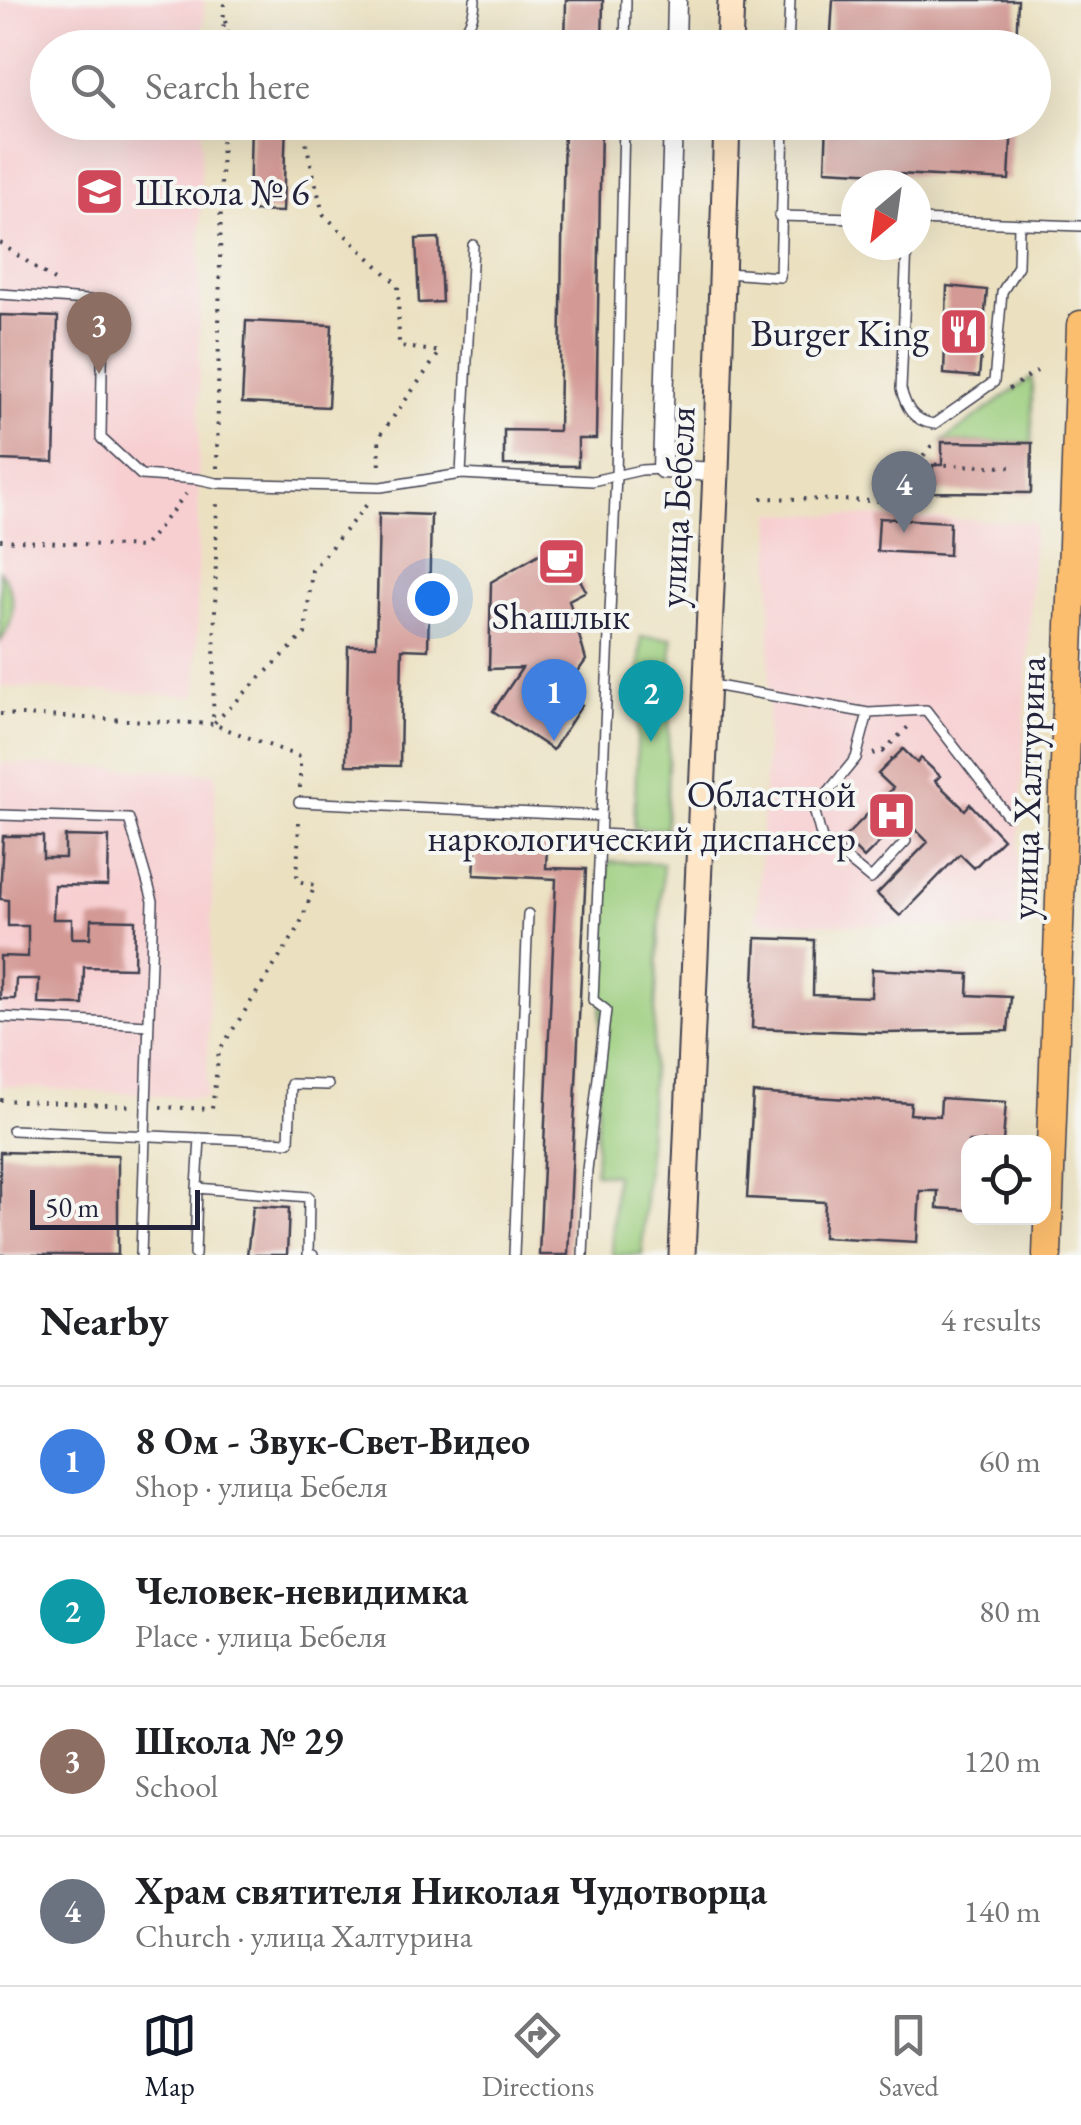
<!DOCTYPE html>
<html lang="en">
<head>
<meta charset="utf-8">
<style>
	body { margin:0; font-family:"EB Garamond",serif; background:#f2f2f2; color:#202124 }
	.controls { position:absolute; right:30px; bottom:30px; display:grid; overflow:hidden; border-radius:20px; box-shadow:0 10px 40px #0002 }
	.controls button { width:90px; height:90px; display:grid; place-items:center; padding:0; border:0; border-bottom:2px solid #e0e0e0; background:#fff; color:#202124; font:50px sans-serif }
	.compass { position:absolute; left:841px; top:170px; width:90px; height:90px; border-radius:50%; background:#fff; box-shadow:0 10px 40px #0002; rotate:209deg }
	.scale { position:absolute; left:30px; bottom:25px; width:170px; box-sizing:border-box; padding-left:10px; border:5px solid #22223b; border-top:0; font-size:28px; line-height:35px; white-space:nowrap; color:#22223b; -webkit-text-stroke:8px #f6f6f2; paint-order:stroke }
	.you { position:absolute; left:432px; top:598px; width:35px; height:35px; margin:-25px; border:8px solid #fff; border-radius:50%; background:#1a73e8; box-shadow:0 0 0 15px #1a73e833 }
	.badge { display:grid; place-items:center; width:65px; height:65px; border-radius:50%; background:#111827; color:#fff; font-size:32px; font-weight:700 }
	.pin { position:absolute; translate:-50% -82px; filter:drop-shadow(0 2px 5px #0008) }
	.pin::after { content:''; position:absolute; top:52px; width:35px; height:30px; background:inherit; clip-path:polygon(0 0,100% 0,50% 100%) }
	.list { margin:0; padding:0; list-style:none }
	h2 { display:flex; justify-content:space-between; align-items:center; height:130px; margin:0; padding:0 40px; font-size:42px }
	h2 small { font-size:32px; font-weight:400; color:#757577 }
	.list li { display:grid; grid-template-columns:65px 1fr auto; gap:30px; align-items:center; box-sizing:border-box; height:150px; padding:0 40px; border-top:2px solid #e0e0e0 }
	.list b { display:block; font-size:38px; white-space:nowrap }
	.list p { margin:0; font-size:32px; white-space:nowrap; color:#757577 }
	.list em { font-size:32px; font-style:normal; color:#757577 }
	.icon { flex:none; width:55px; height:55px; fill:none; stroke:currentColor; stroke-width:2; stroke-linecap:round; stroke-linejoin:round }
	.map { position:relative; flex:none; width:1081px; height:1255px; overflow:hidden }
	.search { position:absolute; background:#fff; box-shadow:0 10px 40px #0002; left:30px; right:30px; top:30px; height:110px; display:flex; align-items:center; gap:25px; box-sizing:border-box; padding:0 35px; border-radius:55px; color:#757577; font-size:38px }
	.sheet { height:730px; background:#fff }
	nav { display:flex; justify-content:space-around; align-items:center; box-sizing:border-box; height:140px; border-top:2px solid #e0e0e0; background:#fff; font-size:28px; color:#757577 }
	nav a { display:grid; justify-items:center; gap:5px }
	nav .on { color:#111827 }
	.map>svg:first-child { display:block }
	.built { fill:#f7cfd1 }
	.green { fill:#9bcd7d; stroke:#5e785c; stroke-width:2.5 }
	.building { fill:#d39994 }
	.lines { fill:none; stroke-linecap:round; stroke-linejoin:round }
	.service-casing { stroke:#403f4f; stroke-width:12 }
	.minor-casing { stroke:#403f4f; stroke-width:21 }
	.secondary-casing { stroke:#403f4f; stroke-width:29 }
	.primary-casing { stroke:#403f4f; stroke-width:31 }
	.path { stroke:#403f4f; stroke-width:4; stroke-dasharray:2.5 8; stroke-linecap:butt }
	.service { stroke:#fff; stroke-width:9 }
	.minor { stroke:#fff; stroke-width:18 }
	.secondary { stroke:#fde5c5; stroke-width:25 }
	.primary { stroke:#fbbd6e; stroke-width:28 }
	.labels { text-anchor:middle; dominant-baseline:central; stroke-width:8; stroke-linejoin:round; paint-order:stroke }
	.poi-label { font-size:38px; fill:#22223b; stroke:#f6f6f2; text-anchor:end }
	.street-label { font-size:38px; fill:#22223b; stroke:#f6f6f2 }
</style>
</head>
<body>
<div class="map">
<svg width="1081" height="1255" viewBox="0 0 1081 1255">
	<rect width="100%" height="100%" fill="#f6f6f2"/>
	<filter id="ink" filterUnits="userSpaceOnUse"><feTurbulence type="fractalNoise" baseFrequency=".01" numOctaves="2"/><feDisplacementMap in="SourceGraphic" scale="20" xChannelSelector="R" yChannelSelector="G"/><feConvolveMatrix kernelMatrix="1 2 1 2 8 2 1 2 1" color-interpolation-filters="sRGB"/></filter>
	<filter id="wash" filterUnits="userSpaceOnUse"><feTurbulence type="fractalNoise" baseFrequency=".0048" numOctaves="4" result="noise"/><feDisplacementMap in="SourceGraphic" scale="40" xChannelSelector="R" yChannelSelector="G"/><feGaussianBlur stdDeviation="2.25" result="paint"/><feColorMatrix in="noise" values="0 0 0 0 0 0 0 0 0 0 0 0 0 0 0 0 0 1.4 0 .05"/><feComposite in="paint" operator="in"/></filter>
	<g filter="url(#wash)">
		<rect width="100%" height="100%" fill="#ebe1c1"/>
		<!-- built -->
		<path class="built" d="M0 0H204L203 47 48 48V122L201 123 197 696 0 687Z
			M772 513 1034 522 1015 930 757 921 769 696Z
			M0 763 216 773 206 1098 0 1086Z"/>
		<!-- green -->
		<path class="green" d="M1032 377V443L942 442Z
			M0 571C17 594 17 619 0 642Z
			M641 637 672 638 666 829 634 828Z
			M607 862 663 863 642 1255H612L615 1175 595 1173Z"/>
		<g id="blocks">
			<!-- building -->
			<path class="building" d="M566 0H603L602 48H565Z
				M833 0H1018L1016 48H830Z
				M251 122H286L283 212 249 211Z
				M564 122H601L596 439H578V466L504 465V430L559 431Z
				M827 122H1012L1009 180 825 170Z
				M439 238 442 302 419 303 416 239Z
				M947 286 987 290 979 377 944 374Z
				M0 315 58 317 54 462 0 460Z
				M246 321 332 325 328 407 242 403Z
				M942 442 1032 443 1031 493 932 492 933 465H942Z
				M379 513 431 515 428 650 402 649 400 766 346 765 348 646H376Z
				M879 518 950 522 949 555 877 551Z
				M560 542 586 591 569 600 586 660 563 693 582 705 553 750 493 711 522 668 489 669 491 582Z
				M903 749 917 763 921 758 940 776 935 781 965 810 970 804 1003 839 974 868 960 854 900 916 877 894 928 842 904 818 864 858 844 838 893 788 878 774Z
				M3 836H43V858H65V836L109 837 108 886 54 885 53 919H72V938H90L91 919 135 920 134 968 84 967 83 1005 38 1004 39 979H16L15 999H0V956L28 957V926H8V900L0 899Z
				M476 843 547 847 546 868 586 869 568 1255H539L556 879 474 875Z
				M756 938 814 940 813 995 871 997 872 969 969 974 968 995 1011 997 1008 1031 884 1033 752 1028Z
				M753 1093 911 1103 910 1114 940 1116 941 1098 1006 1102 1003 1142H968V1210L937 1208 938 1191H920L917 1242 823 1237 825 1202 747 1198Z
				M0 1152 118 1155V1255H0Z
				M253 1206 289 1208 287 1255H247Z"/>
		</g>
	</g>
	<g filter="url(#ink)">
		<use href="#blocks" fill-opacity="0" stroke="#403f4f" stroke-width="2.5"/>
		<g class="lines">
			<defs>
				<path id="service" d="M396 43C432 44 473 49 475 0
					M625 48 626 0
					M788 48 790 0
					M779 216 856 218
					M916 220 1081 226
					M473 245 461 474 592 481 641 470 662 469
					M907 245 901 389C906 408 913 421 934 424L994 382 1002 292 1018 266 1019 224
					M727 273 780 277 784 122
					M0 294 103 301 101 438 141 475 198 479 217 483 381 487 461 474
					M707 684 868 713 926 710 1007 815
					M868 713 856 758 814 809 822 839 871 879 906 841
					M299 802 601 816
					M0 815 129 819 153 901 141 1255
					M600 834 697 839
					M0 1017 148 1025
					M12 1130 289 1142 291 1084 328 1085
					M197 1188 200 1138
					M195 1255 197 1188 309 1197 308 1255H313
					M514 1255 528 914
					M583 1255 587 1170 606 1010 593 1000 616 475 624 122"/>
				<path id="minor" d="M676 48 677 0
					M673 122 662 469 716 472"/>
				<path id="secondary" d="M729 48 731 0
					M682 1255 716 472 727 122"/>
				<path id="primary" d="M1047 1255 1081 325"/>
			</defs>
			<!-- service casing -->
			<use href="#service" class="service-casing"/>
			<!-- minor casing -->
			<use href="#minor" class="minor-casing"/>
			<!-- secondary casing -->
			<use href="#secondary" class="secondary-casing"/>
			<!-- primary casing -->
			<use href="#primary" class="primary-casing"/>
			<!-- path -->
			<path class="path" d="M225 21 233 48
				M223 48 224 0
				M301 122 323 214 398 285 399 346 440 352 379 437 380 471
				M0 243 54 280
				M1009 389 1037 371
				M917 464 936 440
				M217 468 222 122
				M761 498 915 502 917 464 1018 467
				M0 540 143 547 186 494
				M0 714 213 724 217 497
				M883 751 892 760
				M873 754 883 751 908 727
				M300 788V757L213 724 305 634 312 570 369 502
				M0 1100 130 1106
				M160 1107 212 1109 219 1051 298 929 315 885 297 881 299 818"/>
			<!-- service -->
			<use href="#service" class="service"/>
			<!-- minor -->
			<use href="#minor" class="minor"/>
			<!-- secondary -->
			<use href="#secondary" class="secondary"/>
			<!-- primary -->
			<use href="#primary" class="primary"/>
		</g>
	</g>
	<!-- icons -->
	<defs>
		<symbol id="school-square" viewBox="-11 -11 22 22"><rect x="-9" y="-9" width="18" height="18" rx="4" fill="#d1495b" stroke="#f6f6f2"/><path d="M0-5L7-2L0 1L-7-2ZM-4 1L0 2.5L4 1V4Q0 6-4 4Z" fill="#fff"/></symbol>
		<symbol id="restaurant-square" viewBox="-11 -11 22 22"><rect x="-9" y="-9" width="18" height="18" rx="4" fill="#d1495b" stroke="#f6f6f2"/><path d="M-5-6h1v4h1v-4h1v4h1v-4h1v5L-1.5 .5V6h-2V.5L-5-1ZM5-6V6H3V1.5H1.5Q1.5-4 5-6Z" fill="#fff"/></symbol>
		<symbol id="cafe-square" viewBox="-11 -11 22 22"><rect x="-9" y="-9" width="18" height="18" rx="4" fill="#d1495b" stroke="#f6f6f2"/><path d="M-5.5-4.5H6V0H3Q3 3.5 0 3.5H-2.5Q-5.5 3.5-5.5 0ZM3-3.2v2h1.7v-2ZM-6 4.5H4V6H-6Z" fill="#fff"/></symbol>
		<symbol id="hospital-square" viewBox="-11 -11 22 22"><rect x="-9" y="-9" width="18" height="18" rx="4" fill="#d1495b" stroke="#f6f6f2"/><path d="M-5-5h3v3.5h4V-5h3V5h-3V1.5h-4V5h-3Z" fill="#fff"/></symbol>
	</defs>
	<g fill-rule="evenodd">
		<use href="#school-square" x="72" y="164" width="55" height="55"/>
		<use href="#restaurant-square" x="936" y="304" width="55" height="55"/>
		<use href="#cafe-square" x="534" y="534" width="55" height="55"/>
		<use href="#hospital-square" x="864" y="788" width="55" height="55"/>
	</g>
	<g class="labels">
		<!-- poi labels -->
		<g class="poi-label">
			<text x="135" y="191" text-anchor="start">Школа № 6</text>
			<text x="929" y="332">Burger King</text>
			<text x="561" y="615" text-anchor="middle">Shашлык</text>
			<text x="856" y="793">Областной<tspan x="856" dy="44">наркологический диспансер</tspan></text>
		</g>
		<!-- street labels -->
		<g class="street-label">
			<text transform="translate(676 507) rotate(-87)">улица Бебеля</text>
			<text transform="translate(1027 788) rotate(-88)">улица Халтурина</text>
		</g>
	</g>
</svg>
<div class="controls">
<button><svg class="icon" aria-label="locate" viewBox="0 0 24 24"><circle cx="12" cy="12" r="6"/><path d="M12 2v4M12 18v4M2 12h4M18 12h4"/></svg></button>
</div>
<svg class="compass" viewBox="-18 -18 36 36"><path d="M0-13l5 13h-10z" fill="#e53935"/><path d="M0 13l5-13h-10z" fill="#757577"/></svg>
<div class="scale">50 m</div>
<div class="you"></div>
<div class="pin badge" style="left:554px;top:741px;background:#3f7fe0">1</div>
<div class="pin badge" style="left:651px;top:742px;background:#0f9aa8">2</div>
<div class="pin badge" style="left:99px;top:374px;background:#8d6e63">3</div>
<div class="pin badge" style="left:904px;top:533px;background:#6b7280">4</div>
<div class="search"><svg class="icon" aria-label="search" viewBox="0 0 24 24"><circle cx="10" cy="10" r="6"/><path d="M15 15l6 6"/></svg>Search here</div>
</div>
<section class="sheet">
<h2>Nearby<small>4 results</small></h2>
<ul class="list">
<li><span class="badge" style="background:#3f7fe0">1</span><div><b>8 Ом - Звук-Свет-Видео</b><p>Shop · улица Бебеля</p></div><em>60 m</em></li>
<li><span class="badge" style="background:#0f9aa8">2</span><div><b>Человек-невидимка</b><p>Place · улица Бебеля</p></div><em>80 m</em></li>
<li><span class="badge" style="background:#8d6e63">3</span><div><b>Школа № 29</b><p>School</p></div><em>120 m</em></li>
<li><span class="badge" style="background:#6b7280">4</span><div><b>Храм святителя Николая Чудотворца</b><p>Church · улица Халтурина</p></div><em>140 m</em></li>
</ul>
</section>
<nav>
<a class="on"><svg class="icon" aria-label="map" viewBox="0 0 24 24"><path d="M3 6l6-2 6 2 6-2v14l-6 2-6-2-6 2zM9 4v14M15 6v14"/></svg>Map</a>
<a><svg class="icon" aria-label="directions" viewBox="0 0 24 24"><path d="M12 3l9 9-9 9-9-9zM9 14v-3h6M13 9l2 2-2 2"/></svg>Directions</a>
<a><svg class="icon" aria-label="saved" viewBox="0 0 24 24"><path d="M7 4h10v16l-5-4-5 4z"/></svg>Saved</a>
</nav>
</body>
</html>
